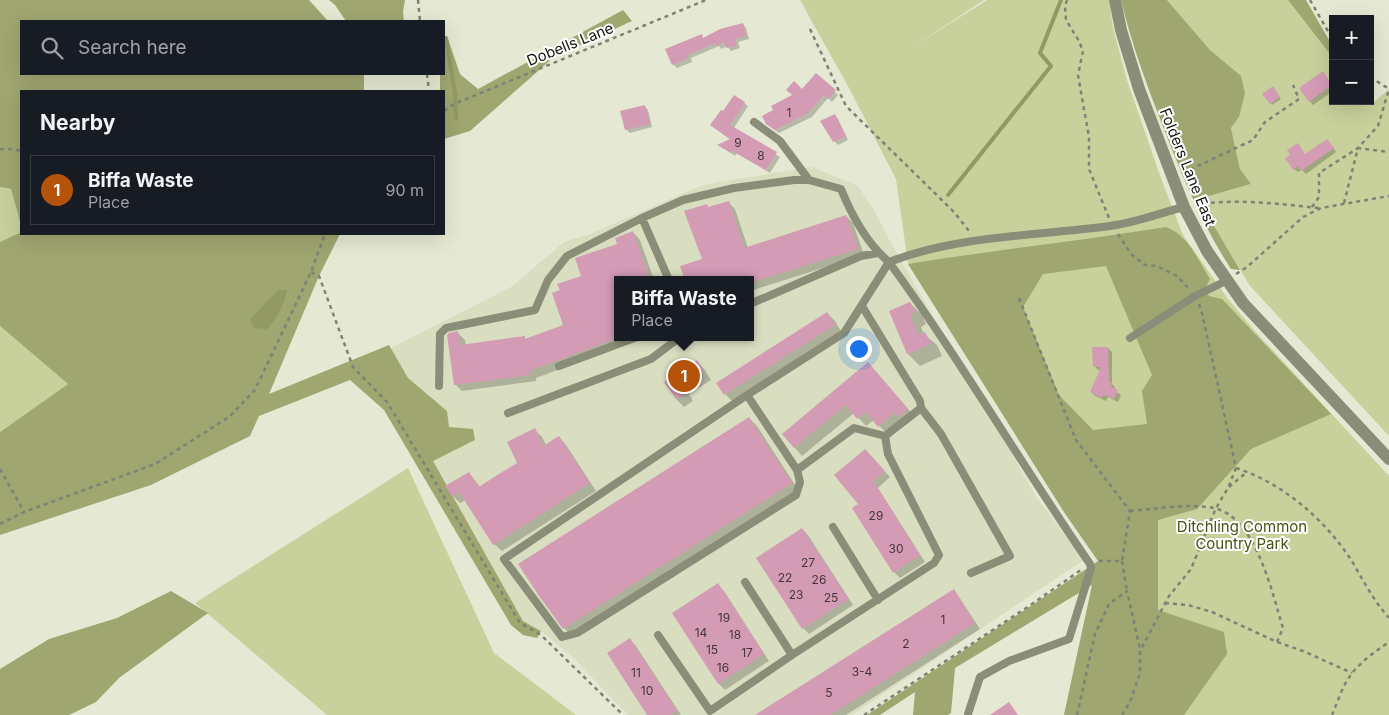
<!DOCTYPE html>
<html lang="en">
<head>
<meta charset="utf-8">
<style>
	body { margin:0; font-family:Inter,sans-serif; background:#20242c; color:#f1f3f6 }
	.controls { position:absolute; right:15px; top:15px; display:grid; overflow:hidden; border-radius:0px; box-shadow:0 5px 20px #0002 }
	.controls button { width:45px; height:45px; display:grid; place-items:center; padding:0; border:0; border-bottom:1px solid #363941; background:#171b24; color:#f1f3f6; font:25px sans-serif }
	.you { position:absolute; left:858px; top:348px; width:18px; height:18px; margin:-12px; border:4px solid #fff; border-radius:50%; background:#1a73e8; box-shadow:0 0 0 8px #1a73e833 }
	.badge { display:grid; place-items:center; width:32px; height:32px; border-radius:50%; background:#b45309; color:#fff; font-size:16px; font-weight:700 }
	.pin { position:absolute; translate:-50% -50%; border:2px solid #fff; box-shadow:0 1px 5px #0006 }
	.popup { position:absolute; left:614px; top:276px; width:140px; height:65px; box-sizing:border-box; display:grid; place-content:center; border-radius:0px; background:#171b24; filter:drop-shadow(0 1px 4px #0005); font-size:16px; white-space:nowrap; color:#9ea1a6 }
	.popup b { font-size:19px; color:#f1f3f6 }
	.popup::after { content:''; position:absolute; left:50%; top:100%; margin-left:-10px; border:10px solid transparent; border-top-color:#171b24 }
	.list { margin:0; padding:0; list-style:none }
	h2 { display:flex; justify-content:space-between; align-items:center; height:65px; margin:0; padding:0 20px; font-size:21px }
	h2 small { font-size:16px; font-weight:400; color:#9ea1a6 }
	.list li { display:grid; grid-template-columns:32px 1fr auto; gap:15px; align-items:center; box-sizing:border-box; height:70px; margin:0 10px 10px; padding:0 10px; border:1px solid #363941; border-radius:0px }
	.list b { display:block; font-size:19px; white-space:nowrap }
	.list p { margin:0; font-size:16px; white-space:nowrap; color:#9ea1a6 }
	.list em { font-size:16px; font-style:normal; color:#9ea1a6 }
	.icon { flex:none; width:28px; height:28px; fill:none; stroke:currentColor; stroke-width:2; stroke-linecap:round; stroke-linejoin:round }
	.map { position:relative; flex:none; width:1389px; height:715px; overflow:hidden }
	.search { position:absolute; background:#171b24; box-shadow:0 5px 20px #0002; left:20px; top:20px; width:425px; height:55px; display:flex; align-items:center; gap:12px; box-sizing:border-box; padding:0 18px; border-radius:0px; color:#9ea1a6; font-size:19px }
	.panel { position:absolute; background:#171b24; box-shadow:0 5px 20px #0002; left:20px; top:90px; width:425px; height:145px; border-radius:0px }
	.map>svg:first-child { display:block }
	.built { fill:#dadec1; fill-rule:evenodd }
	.green { fill:#c8d09b }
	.forest { fill:#9fa670; fill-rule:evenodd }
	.water { fill:#929963 }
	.shadow { fill:#0003 }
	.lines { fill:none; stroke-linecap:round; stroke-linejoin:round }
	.stream { stroke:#929963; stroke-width:4 }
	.building { fill:#d39bb4 }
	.path { stroke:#808274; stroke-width:2.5; stroke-dasharray:4 4; stroke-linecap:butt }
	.service { stroke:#8a8d77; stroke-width:8 }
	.tertiary { stroke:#8a8d77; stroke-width:12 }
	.labels { text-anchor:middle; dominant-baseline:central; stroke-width:4; stroke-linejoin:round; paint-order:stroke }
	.number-label { font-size:12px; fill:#443638 }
	.street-label { font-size:15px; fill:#14150e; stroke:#fff }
	.park-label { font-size:15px; fill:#4c5112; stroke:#fff }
</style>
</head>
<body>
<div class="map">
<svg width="1389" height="715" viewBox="0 0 1389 715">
	<rect width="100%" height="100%" fill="#e5e9d3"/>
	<!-- built -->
	<path class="built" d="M812 167 858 186 874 210 890 241 1037 498 1084 560 852 715H628L571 656 541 631 523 621 432 460 359 364 511 287 564 242 590 234 698 187 719 182ZM618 280H750V337H618Z"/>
	<!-- green -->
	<path class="green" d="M800 0H984L911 48 987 0H1109L1113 28 1127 80 1162 181 1183 235 1228 299 1254 330 1389 476V715H1064L1098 561 1064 512 908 264 896 179 849 88Z
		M1167 0H1288L1333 58V101H1365L1369 106 1389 89V436L1250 286 1197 199 1251 184 1240 169 1231 128 1239 117 1224 63 1210 50Z
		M0 187 11 189 21 225V232L0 242Z
		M0 326 68 384 0 432Z
		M408 468 494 653 576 715H327L195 603Z"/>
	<!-- forest -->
	<path class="forest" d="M0 0H309L328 21H21V74H364V91H21V225L11 189 0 187Z
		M329 0H405L403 12 404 21H346L335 5Z
		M1121 0H1167L1210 50 1241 76 1245 93 1239 117 1231 128 1240 169 1251 184 1198 199 1240 270 1231 269C1201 223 1182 175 1162 124 1146 83 1131 42 1121 0Z
		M1288 0H1306L1333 47V58Z
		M623 10 632 21 554 57 470 131 444 139V91H440V74H444V39H448L460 74 478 89Z
		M1166 227C1188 235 1198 260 1210 279L1205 289 1209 296 1222 299 1331 414 1251 449 1197 509 1158 520V610L1224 632 1227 654 1184 715H1064L1092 585 955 668 951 713 948 715H913L915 692 880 715H867L1098 561 1064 512 908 264C994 250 1080 241 1166 227ZM1106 266 1152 375 1142 391 1147 424 1093 430 1059 395 1023 307 1043 274Z
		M21 232V234H340L319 276 269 394 389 345 408 378 447 411 449 427 473 429 475 440 433 461 523 621 541 631 537 638 523 635 511 625 384 410 350 380 259 416 250 436 151 485 0 535V432L68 384 0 326V242Z
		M171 591 208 613 119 678 96 702 69 715H0V669L49 639 117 618Z"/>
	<!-- water -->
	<path class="water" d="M279 290H287C284 305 278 317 267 329L254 328 250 320 269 299Z"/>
	<!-- shadow -->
	<path class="shadow" d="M743 24 746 28 749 39 738 42 740 48 731 51 727 46 721 49 719 46 691 58 692 62 677 68 673 64 701 35 704 39Z
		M817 75 838 95 832 102 828 98 812 117 779 133 772 128Z
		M1326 77 1333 86V91L1313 105 1310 101Z
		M1274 89 1281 99 1272 105 1271 103Z
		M744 103 748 106 734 128 780 157 770 173 737 153 735 156 719 145 731 140 711 125 724 113Z
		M644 106 648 110 652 127 630 133 626 129Z
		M835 116 838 119 848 140 838 145 834 141Z
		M1331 144 1336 152 1306 174 1302 170 1298 172 1294 169 1306 155Z
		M728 202 735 209 748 248 846 216 853 223 864 255 750 291V280L703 259 707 205 709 208Z
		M633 232 640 240 654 280H618V337H655L649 340 643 338 536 378V381L462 391 455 384 458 333 465 340 466 346 524 338 526 339 565 326 583 276Z
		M910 303 922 315 926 324 921 327 924 334 937 345 942 356 920 366 908 354 890 312Z
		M827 313 835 321 842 333 733 402 725 394Z
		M1108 348 1112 352V384L1115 387 1114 390 1121 395 1118 402 1108 397 1106 401 1095 396 1091 392 1101 370H1098L1094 366Z
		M697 362 705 370 711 380 689 394 693 401 684 407 676 399 666 382Z
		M876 372 915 417 907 424 903 420 887 434 874 420 866 426 854 413 802 456 783 434Z
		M749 418 757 426 799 491 572 636 564 628Z
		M535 430 542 437 546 445 559 437 566 445 596 491 502 551 494 544 466 500 460 503 453 496 447 487 469 473 481 488 518 463Z
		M871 457 890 477 878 488 925 562 900 578 894 572 860 504Z
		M802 529 808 535 853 605 809 634 803 628 758 558Z
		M718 585 724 591 769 661 725 690 719 684 673 614Z
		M953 591 959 597 980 629 846 715H759Z
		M630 640 636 646 681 715H648Z"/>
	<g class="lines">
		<!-- stream -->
		<path class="stream" d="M446 38 455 93 456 119
			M948 195 1051 66 1040 53 1061 0"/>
	</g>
	<!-- building -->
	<path class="building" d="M743 23 746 36 735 39 737 45 726 48 724 42 716 46 715 43 688 55 689 58 672 65 665 49 702 34 703 38 720 29Z
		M1323 71 1332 85 1309 102 1299 88Z
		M816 73 836 90 828 99 824 95 808 113 775 130 766 124 762 116 773 110 771 106 792 95 786 90 794 81 802 89Z
		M1273 86 1280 97 1270 104 1262 94Z
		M734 95 745 102 730 125 777 152 766 170 732 151 731 153 717 145 730 139 710 125 721 110 723 111Z
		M645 105 650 124 625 130 620 111Z
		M835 114 846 136 833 142 820 121Z
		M1327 139 1334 148 1301 171 1298 166 1293 170 1285 158 1290 155 1287 150 1298 143 1305 154Z
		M729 201 744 248 846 215 858 249 750 283V280H685L680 266 702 259 684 211 707 204 708 207Z
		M633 231 650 280H618V338L529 371 530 375 454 385 447 335 449 333 458 331 460 345 525 336V339L563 325 552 293 560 290 557 284 581 276 575 258 617 244 615 238Z
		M910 302 915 312 910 315 918 335 925 332 931 344 907 354 889 311Z
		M827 312 835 325 724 395 716 383Z
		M1092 347H1108L1109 381 1112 383 1111 387 1118 390 1114 399 1104 395 1102 398 1090 392 1101 367H1093Z
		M697 360 704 371 682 386 686 393 676 399 664 382Z
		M868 362 908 409 898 417 895 412 878 427 866 412 857 419 846 405 794 448 782 434Z
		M749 417 792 483 563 629 539 596 518 564Z
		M535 428 543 446 559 436 590 483 493 545 459 492 452 496 445 486 469 472 479 487 494 477 517 463 507 442Z
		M865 449 885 471 873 481 920 555 893 573 852 508 858 504 834 475Z
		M802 528 849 599 802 629 756 558Z
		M718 583 764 654 718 684 672 613Z
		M954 589 975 623 895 674 830 715H755Z
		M630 638 677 711 670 715H647L607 653Z
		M1009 702 1018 715H990Z"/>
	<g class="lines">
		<!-- path -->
		<path class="path" d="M418 0 420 21
			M1067 0 1065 6 1066 20 1079 41 1083 51 1078 75 1089 137V169L1109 218
			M1310 0 1333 40
			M810 29 846 106 954 212 969 231
			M427 74 429 91
			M1370 77 1389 89
			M444 111 454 104 706 0
			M0 149H13L21 151
			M1183 173 1253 140 1265 122 1299 99 1293 85
			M1344 203 1358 148 1389 152
			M1195 205C1234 198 1280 204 1319 208
			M1312 207 1319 197V173L1358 148 1378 126 1389 89
			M1118 234 1131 254 1145 265 1157 266 1177 276 1189 289
			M311 272 319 276 353 367 387 402 520 623 541 635 623 715
			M1236 274 1247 267 1303 217 1321 208 1389 196
			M1019 298 1076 440 1130 511 1122 561H1099
			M1236 468C1283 483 1327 521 1353 563 1364 582 1374 601 1389 618
			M0 469 24 512
			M1229 487 1247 472
			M1130 511C1154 509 1190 503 1214 508 1256 517 1272 593 1283 628L1277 642
			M0 524 24 512 155 464 229 417 255 390 311 272 325 234
			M1122 561 1127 591
			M1165 603 1188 605 1212 612 1277 642 1303 651 1352 673
			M864 715 1029 606 1081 570
			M1077 715 1095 634 1109 604 1127 591 1140 649
			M1122 715 1130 702 1140 673V651L1169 596 1191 569 1216 508 1228 488 1236 468 1202 313 1199 304
			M1332 715C1338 701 1343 684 1353 672 1363 660 1376 651 1389 642"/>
		<!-- service -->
		<path class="service" d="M754 122 780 141 809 180
			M642 218 669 280
			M750 304 861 256 878 253
			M1130 338 1195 296 1226 281
			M559 366 637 337
			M439 386 440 334 446 328 535 310 548 280 567 256 642 218 683 200 734 188 794 180H809L841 189C852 216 866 243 889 262 959 235 1036 236 1110 226 1135 223 1160 213 1184 207
			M747 395 504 559 562 637 577 633 796 495 800 482 797 470 854 428 885 436 921 408 920 401 862 306
			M921 408 941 434 1010 556 971 573
			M508 413 651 359 680 337
			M797 470 747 395 844 333 889 262C960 359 1021 464 1090 564L1091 568 1069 639 1009 661 980 677 968 714
			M833 527 878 600
			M745 582 792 655
			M658 635 710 711 792 655 934 563 939 555 888 454 885 436"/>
		<!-- tertiary -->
		<path class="tertiary" d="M1115 0 1121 30 1139 89 1184 207 1207 251 1243 303 1389 459"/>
	</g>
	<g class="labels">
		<!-- number labels -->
		<g class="number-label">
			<text x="789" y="112">1</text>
			<text x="738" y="142">9</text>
			<text x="761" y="155">8</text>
			<text x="876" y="515">29</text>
			<text x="896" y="548">30</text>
			<text x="808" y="562">27</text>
			<text x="785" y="577">22</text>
			<text x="819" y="579">26</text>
			<text x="796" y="594">23</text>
			<text x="831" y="597">25</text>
			<text x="724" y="617">19</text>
			<text x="943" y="619">1</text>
			<text x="701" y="632">14</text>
			<text x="735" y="634">18</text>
			<text x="906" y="643">2</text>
			<text x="712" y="649">15</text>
			<text x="747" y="652">17</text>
			<text x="723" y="667">16</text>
			<text x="862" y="671">3-4</text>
			<text x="636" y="672">11</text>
			<text x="647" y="690">10</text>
			<text x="829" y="692">5</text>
		</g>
		<!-- street labels -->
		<g class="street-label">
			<text transform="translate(570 44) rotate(-22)">Dobells Lane</text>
			<text transform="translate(1188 167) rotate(68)">Folders Lane East</text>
		</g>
		<!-- park labels -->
		<g class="park-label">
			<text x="1242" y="526">Ditchling Common<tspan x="1242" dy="17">Country Park</tspan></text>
		</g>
	</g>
</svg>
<div class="controls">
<button>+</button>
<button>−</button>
</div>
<div class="you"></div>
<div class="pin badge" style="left:684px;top:376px">1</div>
<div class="popup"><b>Biffa Waste</b>Place</div>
<div class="search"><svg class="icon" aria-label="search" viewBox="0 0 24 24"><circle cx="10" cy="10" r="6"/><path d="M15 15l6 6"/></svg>Search here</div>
<section class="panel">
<h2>Nearby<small></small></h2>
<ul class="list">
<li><span class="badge">1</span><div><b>Biffa Waste</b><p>Place</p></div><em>90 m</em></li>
</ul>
</section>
</div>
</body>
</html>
